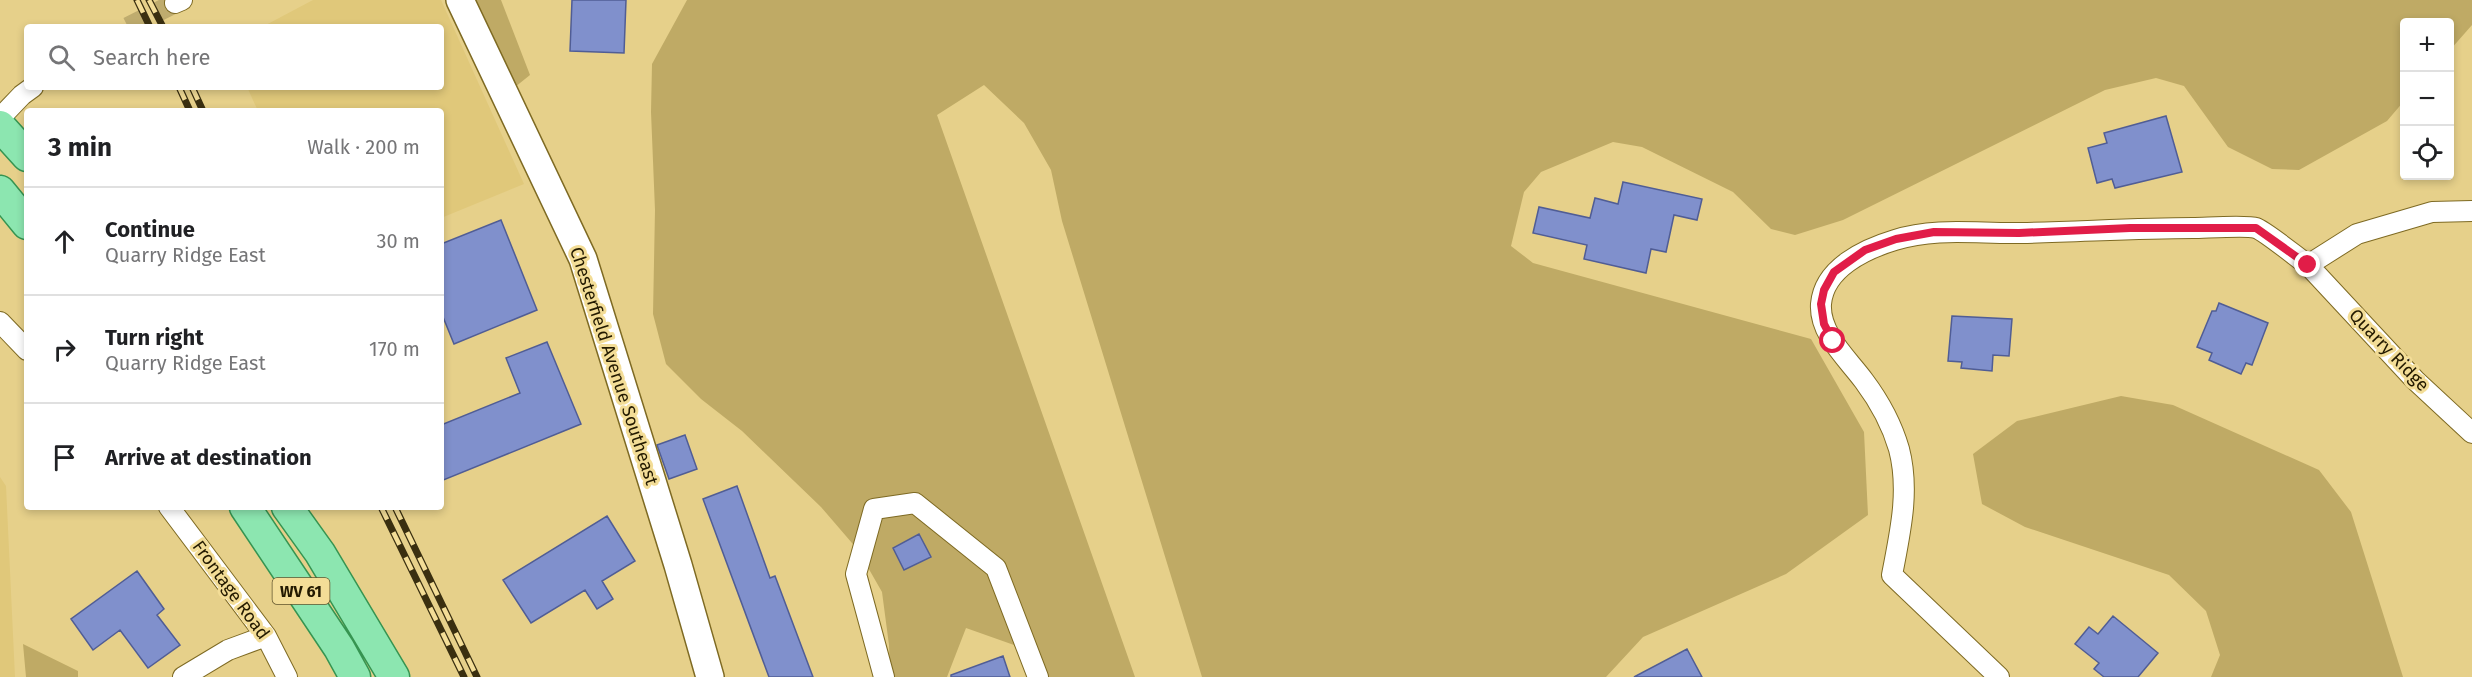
<!DOCTYPE html>
<html lang="en">
<head>
<meta charset="utf-8">
<style>
	body { margin:0; font-family:"Fira Sans",sans-serif; background:#f6f6f6; color:#202124 }
	.controls { position:absolute; right:18px; top:18px; display:grid; overflow:hidden; border-radius:6px; box-shadow:0 3px 9px #0003 }
	.controls button { width:54px; height:54px; display:grid; place-items:center; padding:0; border:0; border-bottom:2px solid #e0e0e0; background:#fff; color:#202124; font:30px sans-serif }
	.stop { position:absolute; width:18px; height:18px; margin:-14px; border:4px solid #e11d48; border-radius:50%; background:#fff }
	.stop.end { background:#e11d48; border-color:#fff; box-shadow:0 2px 6px #0008 }
	.list { margin:0; padding:0; list-style:none }
	h2 { display:flex; justify-content:space-between; align-items:center; height:78px; margin:0; padding:0 24px; font-size:26px }
	h2 small { font-size:20px; font-weight:400; color:#757577 }
	.list li { display:grid; grid-template-columns:39px 1fr auto; gap:18px; align-items:center; box-sizing:border-box; height:108px; padding:0 24px; border-top:2px solid #e0e0e0 }
	.list b { display:block; font-size:22px; white-space:nowrap }
	.list p { margin:0; font-size:20px; white-space:nowrap; color:#757577 }
	.list em { font-size:20px; font-style:normal; color:#757577 }
	.icon { flex:none; width:33px; height:33px; fill:none; stroke:currentColor; stroke-width:2; stroke-linecap:round; stroke-linejoin:round }
	.map { position:relative; flex:none; width:2472px; height:677px; overflow:hidden }
	.search { position:absolute; background:#fff; box-shadow:0 3px 9px #0003; left:24px; top:24px; width:420px; height:66px; display:flex; align-items:center; gap:15px; box-sizing:border-box; padding:0 21px; border-radius:6px; color:#757577; font-size:22px }
	.panel { position:absolute; background:#fff; box-shadow:0 3px 9px #0003; left:24px; top:108px; width:420px; height:402px; border-radius:6px }
	.map>svg:first-child { display:block }
	.built { fill:#e0c87a }
	.green { fill:#bfaa65 }
	.building { fill:#8090cc; stroke:#505d95; stroke-width:1.5 }
	.lines { fill:none; stroke-linecap:round; stroke-linejoin:round }
	.street-tunnel { stroke:#bfac6e; stroke-width:20; stroke-dasharray:20 10; stroke-linecap:butt }
	.street-casing { stroke:#7e6a23; stroke-width:22 }
	.secondary-casing { stroke:#7e6a23; stroke-width:30 }
	.primary-casing { stroke:#369451; stroke-width:33 }
	.street { stroke:#fff; stroke-width:20 }
	.secondary { stroke:#fff; stroke-width:27 }
	.primary { stroke:#8ce6b0; stroke-width:30 }
	.rail-casing { stroke:#3a2f10; stroke-width:7 }
	.rail { stroke:#f3dd97; stroke-width:4.5; stroke-dasharray:14; stroke-linecap:butt }
	.route { stroke:#e11d48; stroke-width:8 }
	.labels { text-anchor:middle; dominant-baseline:central; stroke-width:6; stroke-linejoin:round; paint-order:stroke }
	.shield { fill:#f3dd97; stroke:#61542d; stroke-width:1.5 }
	.shield-label { font-size:16px; font-weight:bold; fill:#231a00 }
	.street-label { font-size:18px; fill:#231a00; stroke:#f3dd97 }
</style>
</head>
<body>
<div class="map">
<svg width="2472" height="677" viewBox="0 0 2472 677">
	<rect width="100%" height="100%" fill="#e6d08a"/>
	<!-- built -->
	<path class="built" d="M313 0H441L524 184 441 218V111H258L247 87H441V27H262Z
		M0 477 6 486 15 677H0Z"/>
	<!-- green -->
	<path class="green" d="M470 0H501L530 75 515 87Z
		M687 0H2472V25L2450 50V22H2404V101L2387 121 2299 170 2272 169 2228 147 2184 86 2156 78 2105 90 1843 220 1795 235 1771 229 1733 192 1642 147 1613 142 1541 172 1524 192 1511 246 1533 263 1811 339 1864 432 1868 515 1786 574 1643 637 1606 677H1202L1062 221 1051 170 1024 123 984 85 937 115 1135 677H1031L1014 645 966 628 947 677H890L889 645 882 592 858 550 821 507 742 431 701 399 666 364 653 314 655 210 651 112 652 64Z
		M2121 396 2173 405 2319 470 2351 512 2403 677H2211L2220 655 2206 611 2169 575 2025 527 1982 504 1973 454 2017 421Z
		M23 644 78 671V677H26Z"/>
	<!-- building -->
	<path class="building" d="M572 0H626L624 53 570 51Z
		M2166 116 2182 172 2115 188 2112 179 2097 183 2088 148 2107 143 2104 133Z
		M1623 182 1702 199 1697 220 1674 215 1666 252 1651 249 1646 273 1584 259 1587 245 1533 233 1539 207 1590 218 1595 198 1618 204Z
		M501 220 537 310 454 344 441 312V244Z
		M2219 303 2268 323 2252 365 2246 363 2241 374 2209 360 2212 353 2197 347 2212 311H2216Z
		M1952 316 2012 319 2009 356 1993 355 1992 371 1961 368 1962 362 1948 361Z
		M547 342 581 424 441 481V425L520 393 506 358Z
		M685 435 697 469 669 479 657 445Z
		M737 486 770 578 775 576 813 677H769L703 499Z
		M607 516 635 561 602 581 613 599 597 609 585 590 531 623 503 580Z
		M919 534 931 557 904 570 893 548Z
		M137 571 164 609 157 615 180 645 148 668 120 630 93 650 71 619Z
		M2113 616 2158 653 2138 677H2104L2094 669 2099 663 2075 644 2089 627 2098 634Z
		M1687 649 1702 677H1634Z
		M1003 656 1010 677H951V675Z"/>
	<g class="lines">
		<!-- street-tunnel -->
		<path class="street-tunnel" d="M128 27 175 3"/>
		<defs>
			<path id="street" d="M175 3 182 0
				M0 118 22 95 33 87
				M2308 265 2415 380 2472 433
				M0 322 27 350
				M169 507 266 636 287 677
				M183 677 228 650 266 636
				M884 677 856 574 874 509 915 503 996 568 1038 677
				M1999 677 1892 575C1900 533 1910 491 1899 449 1892 425 1879 401 1864 381 1848 359 1819 334 1821 304 1824 268 1865 249 1895 240 1936 227 1978 234 2021 233 2078 232 2135 228 2193 228 2205 228 2247 225 2256 228 2265 231 2298 258 2308 265L2357 234 2432 212 2472 211"/>
			<path id="secondary" d="M460 0 583 259 678 565 710 677"/>
			<path id="primary" d="M0 126 27 156
				M0 191 27 224
				M245 507 339 648 355 677
				M287 507 320 553 394 677"/>
		</defs>
		<!-- street casing -->
		<use href="#street" class="street-casing"/>
		<!-- secondary casing -->
		<use href="#secondary" class="secondary-casing"/>
		<!-- primary casing -->
		<use href="#primary" class="primary-casing"/>
		<!-- street -->
		<use href="#street" class="street"/>
		<!-- secondary -->
		<use href="#secondary" class="secondary"/>
		<!-- primary -->
		<use href="#primary" class="primary"/>
		<defs>
			<path id="rail" d="M137 0 150 27
				M149 0 163 27
				M179 87 190 111
				M192 87 203 111
				M381 507 464 677
				M395 507 477 677"/>
		</defs>
		<!-- rail casing -->
		<use href="#rail" class="rail-casing"/>
		<!-- rail -->
		<use href="#rail" class="rail"/>
	</g>
	<g class="lines">
		<!-- route -->
		<path class="route" d="M1833 341 1824 324 1821 304 1824 290 1834 272 1865 250 1896 239 1934 232 2019 233 2130 228H2256L2308 265"/>
	</g>
	<g class="labels">
		<!-- shield labels -->
		<rect class="shield" x="272.5" y="578" width="57" height="26" rx="4.5"/>
		<g class="shield-label">
			<text x="301" y="591">WV 61</text>
		</g>
		<!-- street labels -->
		<g class="street-label">
			<text transform="translate(2389 350) rotate(46)">Quarry Ridge</text>
			<text transform="translate(614 366) rotate(72)">Chesterfield Avenue Southeast</text>
			<text transform="translate(231 590) rotate(54)">Frontage Road</text>
		</g>
	</g>
</svg>
<div class="controls">
<button>+</button>
<button>−</button>
<button><svg class="icon" aria-label="locate" viewBox="0 0 24 24"><circle cx="12" cy="12" r="6"/><path d="M12 2v4M12 18v4M2 12h4M18 12h4"/></svg></button>
</div>
<div class="stop" style="left:1833px;top:341px"></div>
<div class="stop end" style="left:2308px;top:265px"></div>
<div class="search"><svg class="icon" aria-label="search" viewBox="0 0 24 24"><circle cx="10" cy="10" r="6"/><path d="M15 15l6 6"/></svg>Search here</div>
<section class="panel">
<h2>3 min<small>Walk · 200 m</small></h2>
<ul class="list">
<li><svg class="icon" aria-label="ahead" viewBox="0 0 24 24"><path d="M12 20V5M6 11l6-6 6 6"/></svg><div><b>Continue</b><p>Quarry Ridge East</p></div><em>30 m</em></li>
<li><svg class="icon" aria-label="right" viewBox="0 0 24 24"><path d="M7 20v-9h11M14 6l5 5-5 5"/></svg><div><b>Turn right</b><p>Quarry Ridge East</p></div><em>170 m</em></li>
<li><svg class="icon" aria-label="arrive" viewBox="0 0 24 24"><path d="M6 21V4h12l-3 4 3 4H6"/></svg><div><b>Arrive at destination</b></div></li>
</ul>
</section>
</div>
</body>
</html>
